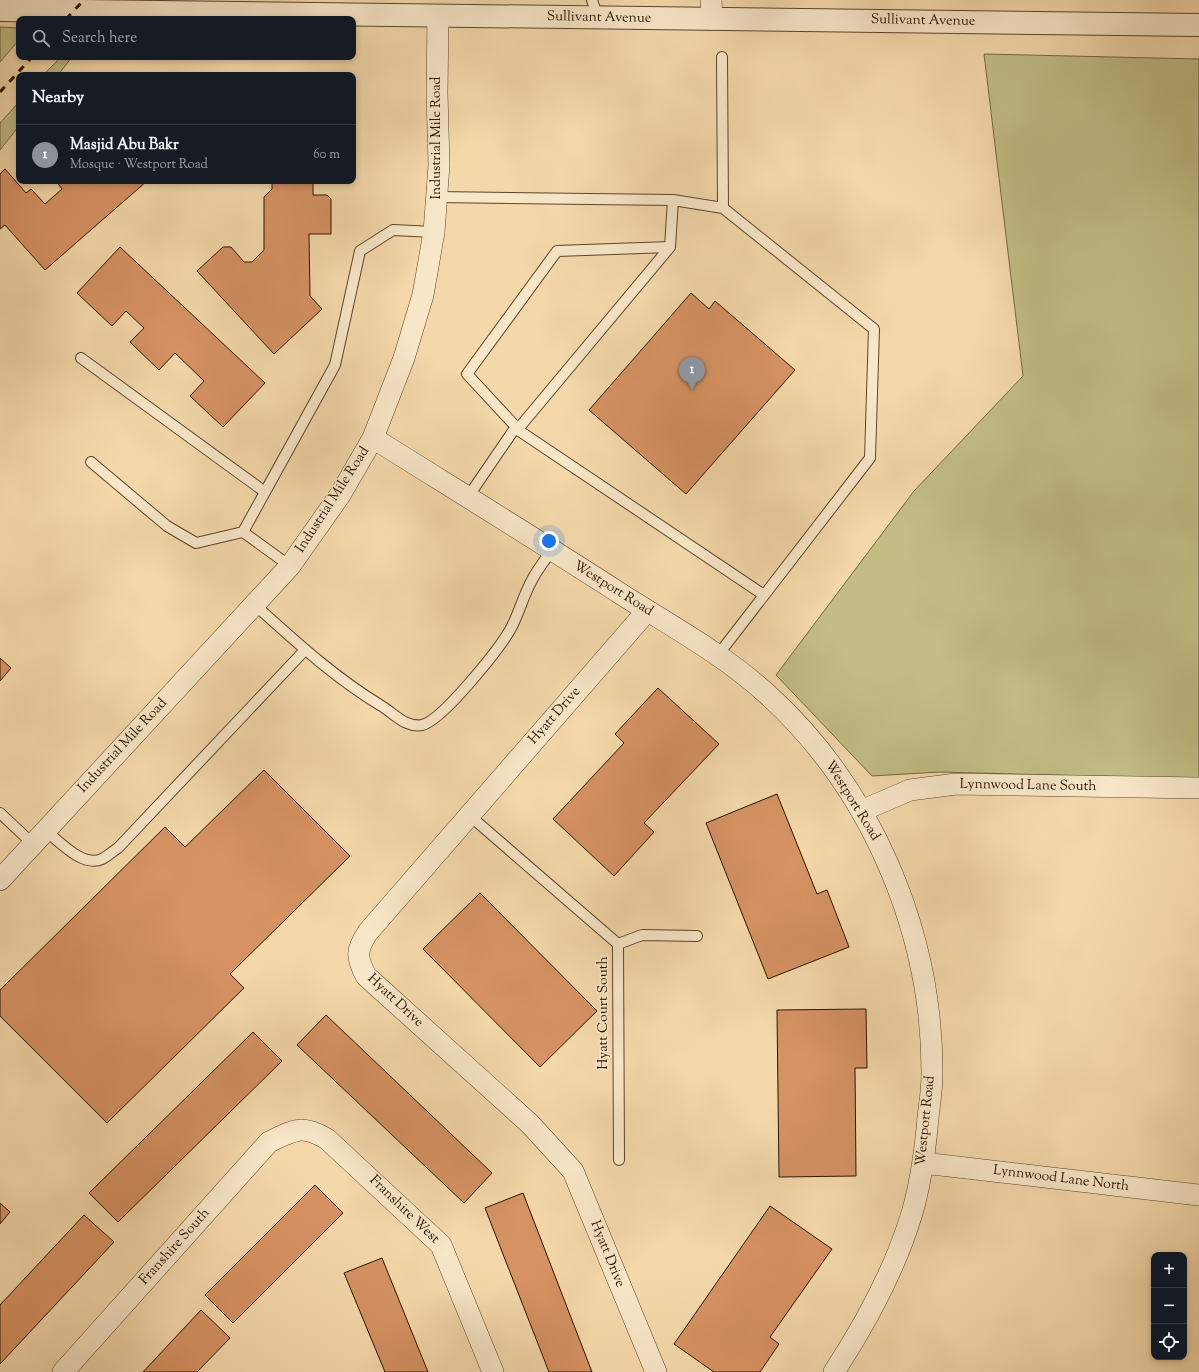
<!DOCTYPE html>
<html lang="en">
<head>
<meta charset="utf-8">
<style>
	body { margin:0; font-family:"Sorts Mill Goudy",serif; background:#242831; color:#f1f3f6 }
	.controls { position:absolute; right:12px; bottom:12px; display:grid; overflow:hidden; border-radius:8px; box-shadow:0 2px 6px #0003 }
	.controls button { width:36px; height:36px; display:grid; place-items:center; padding:0; border:0; border-bottom:1px solid #363941; background:#171b24; color:#f1f3f6; font:20px sans-serif }
	.you { position:absolute; left:549px; top:541px; width:14px; height:14px; margin:-10px; border:3px solid #fff; border-radius:50%; background:#1a73e8; box-shadow:0 0 0 6px #1a73e833 }
	.badge { display:grid; place-items:center; width:26px; height:26px; border-radius:50%; background:#8c9099; color:#fff; font-size:13px; font-weight:700 }
	.pin { position:absolute; translate:-50% -33px; filter:drop-shadow(0 1px 2px #0008) }
	.pin::after { content:''; position:absolute; top:21px; width:14px; height:12px; background:inherit; clip-path:polygon(0 0,100% 0,50% 100%) }
	.list { margin:0; padding:0; list-style:none }
	h2 { display:flex; justify-content:space-between; align-items:center; height:52px; margin:0; padding:0 16px; font-size:17px }
	h2 small { font-size:13px; font-weight:400; color:#9ea1a6 }
	.list li { display:grid; grid-template-columns:26px 1fr auto; gap:12px; align-items:center; box-sizing:border-box; height:60px; padding:0 16px; border-top:1px solid #363941 }
	.list b { display:block; font-size:15px; white-space:nowrap }
	.list p { margin:0; font-size:13px; white-space:nowrap; color:#9ea1a6 }
	.list em { font-size:13px; font-style:normal; color:#9ea1a6 }
	.icon { flex:none; width:22px; height:22px; fill:none; stroke:currentColor; stroke-width:2; stroke-linecap:round; stroke-linejoin:round }
	.map { position:relative; flex:none; width:1199px; height:1372px; overflow:hidden }
	.search { position:absolute; background:#171b24; box-shadow:0 2px 6px #0003; left:16px; top:16px; width:340px; height:44px; display:flex; align-items:center; gap:10px; box-sizing:border-box; padding:0 14px; border-radius:8px; color:#9ea1a6; font-size:15px }
	.panel { position:absolute; background:#171b24; box-shadow:0 2px 6px #0003; left:16px; top:72px; width:340px; height:112px; border-radius:8px }
	.map>svg:first-child { display:block }
	.green { fill:#c1bd85; stroke:#746844 }
	.building { fill:#d69263; stroke:#281402 }
	.lines { fill:none; stroke-linecap:round; stroke-linejoin:round }
	.service-casing { stroke:#5b452c; stroke-width:12 }
	.minor-casing { stroke:#5b452c; stroke-width:22 }
	.tertiary-casing { stroke:#5b452c; stroke-width:24 }
	.service { stroke:#f8e6c8; stroke-width:10 }
	.minor { stroke:#f8e6c8; stroke-width:21 }
	.tertiary { stroke:#f8e6c8; stroke-width:22 }
	.rail { stroke:#281402; stroke-width:3; stroke-dasharray:7 7; stroke-linecap:butt }
	.labels { text-anchor:middle; dominant-baseline:central; stroke-width:3; stroke-linejoin:round; paint-order:stroke }
	.street-label { font-size:14px; fill:#281402; stroke:#f8e6c8 }
</style>
</head>
<body>
<div class="map">
<svg width="1199" height="1372" viewBox="0 0 1199 1372">
	<rect width="100%" height="100%" fill="#f4d8aa"/>
	<filter id="stains"><feTurbulence type="fractalNoise" baseFrequency=".005" numOctaves="4"/><feColorMatrix values="0 0 0 0 .2 0 0 0 0 .09 0 0 0 0 .02 0 0 0 .5 -.17"/></filter>
	<radialGradient id="worn" r=".72"><stop offset=".6" stop-color="#630" stop-opacity="0"/><stop offset="1" stop-color="#630" stop-opacity=".3"/></radialGradient>
	<!-- green -->
	<path class="green" d="M0 27 19 28V40L0 62Z
		M984 54 1199 59V779L940 772 872 776 776 675 914 491 1023 376Z
		M61 57H72L58 75H43Z
		M19 102V126L0 150V123Z"/>
	<!-- building -->
	<path class="building" d="M5 169 26 193 31 189 45 204 62 189 56 181H147L45 270 5 225 0 229V174Z
		M272 181H313V195H327L331 199V234H309L310 296 322 309 274 354 197 271 223 247H231L244 262H252L264 250V197L272 189Z
		M120 247 265 383 223 427 190 396 204 381 175 353 159 370 130 342 144 328 126 311 112 326 77 293Z
		M691 293 709 309 715 301 795 370 686 494 589 410Z
		M0 658 11 668 0 681Z
		M658 688 719 744 644 823 654 832 614 876 553 819 624 743 615 734Z
		M264 770 350 856 230 974 244 988 107 1123 0 1016V990L165 827 185 847Z
		M777 794 817 894 827 890 849 947 768 979 706 823Z
		M480 893 597 1011 540 1067 423 949Z
		M866 1009 867 1068H855L856 1176 779 1177 777 1010Z
		M326 1015 492 1173 464 1203 297 1045Z
		M253 1032 282 1061 118 1222 89 1193Z
		M315 1185 343 1213 233 1323 205 1295Z
		M523 1193 592 1372H549L485 1208Z
		M0 1203 10 1212 0 1224Z
		M770 1206 832 1249 770 1337 779 1344 760 1372H714L674 1344Z
		M84 1215 114 1242 0 1364V1305Z
		M382 1258 428 1372H385L344 1273Z
		M201 1310 230 1338 197 1372H143Z"/>
	<g class="lines">
		<defs>
			<path id="service" d="M592 0 598 18
				M437 197 673 200 670 247 557 251 467 374 518 429 670 247
				M673 200 723 208
				M81 358 265 492
				M91 462 167 526 196 543 243 532
				M468 497 515 428 764 595
				M290 566 243 532 335 365 360 251 393 230 434 232
				M255 605C295 641 334 677 380 705 394 713 405 728 422 725 442 721 499 649 510 630 519 614 523 596 532 580 537 570 545 560 552 550
				M718 655 870 458 874 329 723 208 722 57
				M0 813 33 844
				M469 815 618 944 619 1160
				M45 830C59 841 83 868 102 859 108 856 113 851 118 848L305 650
				M618 944 642 935 697 936"/>
			<path id="minor" d="M711 0 712 19
				M373 438C456 490 539 541 621 594 671 626 723 654 767 694 872 789 933 933 932 1075 932 1093 928 1112 927 1129 924 1158 920 1186 912 1213 895 1270 866 1323 834 1372
				M647 611 368 932C356 950 356 957 366 976L530 1124 573 1171 656 1372
				M861 811 910 790 956 784 1199 788
				M0 880 290 566 340 495 373 438 404 358 423 295 434 232 439 165 437 93 438 16
				M923 1163 1199 1195
				M63 1372 269 1142C294 1130 301 1124 327 1139L441 1245 493 1372"/>
			<path id="tertiary" d="M0 10 1199 25"/>
		</defs>
		<!-- service casing -->
		<use href="#service" class="service-casing"/>
		<!-- minor casing -->
		<use href="#minor" class="minor-casing"/>
		<!-- tertiary casing -->
		<use href="#tertiary" class="tertiary-casing"/>
		<!-- service -->
		<use href="#service" class="service"/>
		<!-- minor -->
		<use href="#minor" class="minor"/>
		<!-- tertiary -->
		<use href="#tertiary" class="tertiary"/>
		<!-- rail -->
		<path class="rail" d="M66 19 84 0
			M0 92 32 57"/>
	</g>
	<g class="labels">
		<!-- street labels -->
		<g class="street-label">
			<text transform="translate(599 18) rotate(1)">Sullivant Avenue</text>
			<text transform="translate(923 21) rotate(1)">Sullivant Avenue</text>
			<text transform="translate(437 138) rotate(-90)">Industrial Mile Road</text>
			<text transform="translate(333 500) rotate(-57)">Industrial Mile Road</text>
			<text transform="translate(613 589) rotate(32)">Westport Road</text>
			<text transform="translate(555 716) rotate(-49)">Hyatt Drive</text>
			<text transform="translate(123 746) rotate(-47)">Industrial Mile Road</text>
			<text transform="translate(1028 786) rotate(1)">Lynnwood Lane South</text>
			<text transform="translate(852 801) rotate(58)">Westport Road</text>
			<text transform="translate(395 1001) rotate(43)">Hyatt Drive</text>
			<text transform="translate(604 1013) rotate(-90)">Hyatt Court South</text>
			<text transform="translate(926 1121) rotate(-84)">Westport Road</text>
			<text transform="translate(1061 1179) rotate(7)">Lynnwood Lane North</text>
			<text transform="translate(404 1210) rotate(44)">Franshire West</text>
			<text transform="translate(175 1247) rotate(-48)">Franshire South</text>
			<text transform="translate(607 1254) rotate(68)">Hyatt Drive</text>
		</g>
	</g>
	<rect width="100%" height="100%" filter="url(#stains)"/>
	<rect width="100%" height="100%" fill="url(#worn)"/>
</svg>
<div class="controls">
<button>+</button>
<button>−</button>
<button><svg class="icon" aria-label="locate" viewBox="0 0 24 24"><circle cx="12" cy="12" r="6"/><path d="M12 2v4M12 18v4M2 12h4M18 12h4"/></svg></button>
</div>
<div class="you"></div>
<div class="pin badge" style="left:692px;top:390px">1</div>
<div class="search"><svg class="icon" aria-label="search" viewBox="0 0 24 24"><circle cx="10" cy="10" r="6"/><path d="M15 15l6 6"/></svg>Search here</div>
<section class="panel">
<h2>Nearby<small></small></h2>
<ul class="list">
<li><span class="badge">1</span><div><b>Masjid Abu Bakr</b><p>Mosque · Westport Road</p></div><em>60 m</em></li>
</ul>
</section>
</div>
</body>
</html>
